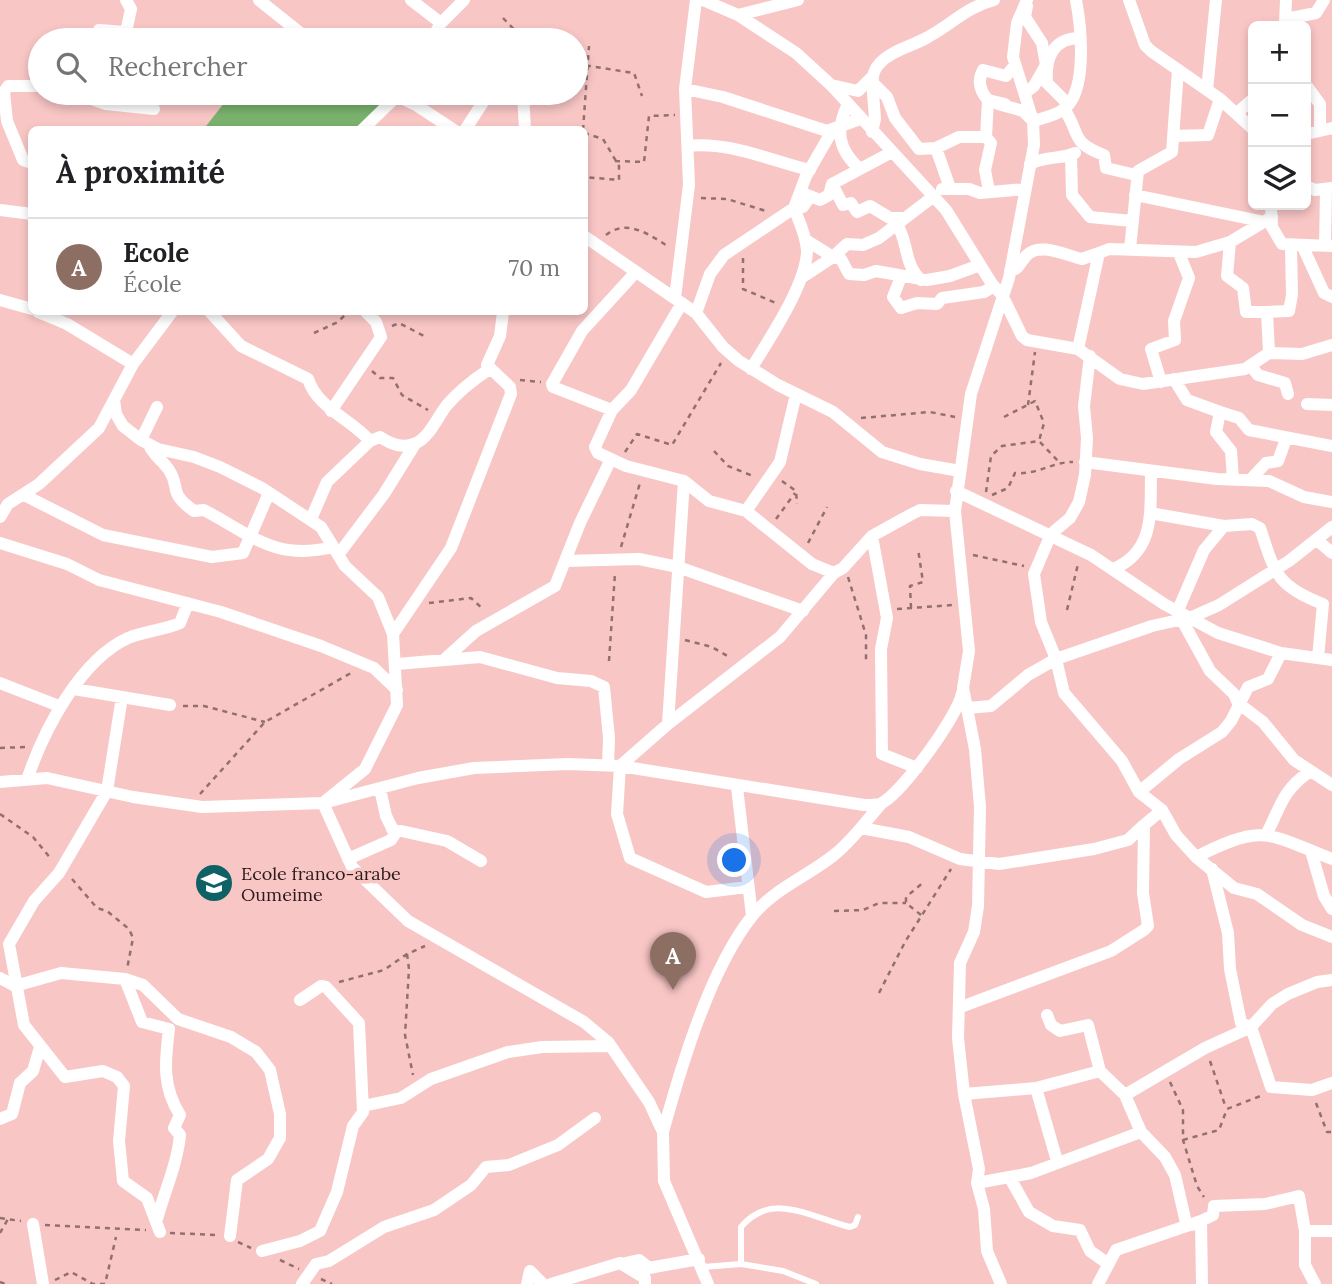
<!DOCTYPE html>
<html lang="fr">
<head>
<meta charset="utf-8">
<style>
	body { margin:0; font-family:Lora,serif; background:#f6f6f6; color:#202124 }
	.controls { position:absolute; right:21px; top:21px; display:grid; overflow:hidden; border-radius:10px; box-shadow:0 4px 10px #0003 }
	.controls button { width:63px; height:63px; display:grid; place-items:center; padding:0; border:0; border-bottom:2px solid #e0e0e0; background:#fff; color:#202124; font:35px sans-serif }
	.you { position:absolute; left:735px; top:861px; width:24px; height:24px; margin:-18px; border:5px solid #fff; border-radius:50%; background:#1a73e8; box-shadow:0 0 0 10px #1a73e833 }
	.badge { display:grid; place-items:center; width:46px; height:46px; border-radius:50%; background:#106165; color:#fff; font-size:23px; font-weight:700 }
	.pin { position:absolute; translate:-50% -58px; filter:drop-shadow(0 2px 4px #0008) }
	.pin::after { content:''; position:absolute; top:37px; width:24px; height:21px; background:inherit; clip-path:polygon(0 0,100% 0,50% 100%) }
	.list { margin:0; padding:0; list-style:none }
	h2 { display:flex; justify-content:space-between; align-items:center; height:91px; margin:0; padding:0 28px; font-size:30px }
	h2 small { font-size:23px; font-weight:400; color:#757577 }
	.list li { display:grid; grid-template-columns:46px 1fr auto; gap:21px; align-items:center; box-sizing:border-box; height:98px; padding:0 28px; border-top:2px solid #e0e0e0 }
	.list b { display:block; font-size:26px; white-space:nowrap }
	.list p { margin:0; font-size:23px; white-space:nowrap; color:#757577 }
	.list em { font-size:23px; font-style:normal; color:#757577 }
	.icon { flex:none; width:38px; height:38px; fill:none; stroke:currentColor; stroke-width:2; stroke-linecap:round; stroke-linejoin:round }
	.map { position:relative; flex:none; width:1332px; height:1284px; overflow:hidden }
	.search { position:absolute; background:#fff; box-shadow:0 4px 10px #0003; left:28px; top:28px; width:560px; height:77px; display:flex; align-items:center; gap:18px; box-sizing:border-box; padding:0 24px; border-radius:38px; color:#757577; font-size:26px }
	.panel { position:absolute; background:#fff; box-shadow:0 4px 10px #0003; left:28px; top:126px; width:560px; height:189px; border-radius:10px }
	.map>svg:first-child { display:block }
	.forest { fill:#7ab26d }
	.lines { fill:none; stroke-linecap:round; stroke-linejoin:round }
	.path { stroke:#927070; stroke-width:2.5; stroke-dasharray:5 5; stroke-linecap:butt }
	.lane { stroke:#fff; stroke-width:6 }
	.street { stroke:#fff; stroke-width:12 }
	.labels { text-anchor:middle; dominant-baseline:central; stroke-width:7; stroke-linejoin:round; paint-order:stroke }
	.poi-label { font-size:18px; fill:#2c1b1b; stroke:#f8c6c5; text-anchor:start }
</style>
</head>
<body>
<div class="map">
<svg width="1332" height="1284" viewBox="0 0 1332 1284">
	<rect width="100%" height="100%" fill="#f8c6c5"/>
	<!-- forest -->
	<path class="forest" d="M232 93H375L388 102 358 129 203 130Z"/>
	<g class="lines">
		<!-- path -->
		<path class="path" d="M503 18 524 40
			M576 64 634 73 642 96
			M572 130H574
			M583 130 589 46
			M584 133 603 139 619 166V180L584 177
			M615 161 644 162 649 116 675 115
			M701 198 727 199 766 211
			M606 235C627 218 650 235 669 247
			M743 258V289L776 303
			M392 326 399 323 426 337
			M314 333 338 322 348 312
			M372 371 380 378H393L402 395 428 410
			M520 380 541 382
			M1028 405 1035 352
			M1004 417 1035 401 1044 423 1039 441
			M861 418 930 412 955 417
			M714 451 728 466 753 476
			M625 452 637 434 672 445 721 363
			M782 481 796 491 797 504
			M986 492 991 456 1002 446 1039 441 1059 462
			M992 495 1008 488 1015 473C1038 475 1051 462 1073 462
			M776 519 795 493
			M808 543 827 507
			M621 547 640 483
			M973 555 1024 566
			M848 577 866 635V661
			M429 603 471 598 484 610
			M911 608 910 586 923 582 918 549
			M897 609 953 605
			M1067 610 1078 564
			M685 640 712 647 731 658
			M609 661 615 573
			M183 706H204L265 722
			M0 748 25 747
			M200 794 265 722 351 673
			M0 814 33 837 52 860
			M72 879 97 908 107 911 129 929 133 938 127 969
			M834 911 863 910 879 903H906
			M921 915 906 903V897L925 881
			M407 954 409 969 405 1035 413 1075
			M339 982 384 970 407 954 425 946
			M879 993 905 942 951 869
			M1210 1061 1226 1108
			M1170 1082 1183 1110V1140L1197 1186 1204 1197
			M1316 1103 1327 1132H1332
			M1183 1140 1219 1130 1227 1109 1263 1095
			M0 1218 21 1221
			M45 1225 146 1230
			M0 1233 8 1219
			M170 1233 216 1235
			M238 1242 251 1248
			M280 1260 299 1269
			M321 1279 332 1284
			M55 1280 71 1272 93 1284H105L116 1237
			M0 1282 5 1284"/>
		<!-- lane -->
		<path class="lane" d="M741 1264V1227C772 1190 812 1218 850 1227L855 1225 858 1217
			M703 1267 741 1264 783 1271 816 1284"/>
		<!-- street -->
		<path class="street" d="M259 0 309 40
			M411 0 441 23
			M703 0 738 15 796 53 831 85 946 210 992 284 1002 295 1022 336 1027 340 1078 349 1120 379 1143 384 1245 369 1269 353 1302 354 1332 345
			M1129 0 1145 45 1151 51 1220 99 1253 129
			M738 15 798 0
			M1286 19 1316 13 1324 0
			M1285 24 1286 0
			M95 40 99 30 126 32 131 9 126 0
			M431 40 441 23 464 0
			M872 80 875 119 872 132
			M831 85 858 91 872 77
			M1306 85 1320 104V131
			M685 89 723 97 827 131 860 119
			M1207 90 1216 0
			M74 93 106 104 154 109
			M391 93 416 105 454 130
			M523 93 525 130
			M1025 93 1034 86 1046 65 1042 43 1025 17 1027 6
			M848 104C835 130 838 150 860 169
			M998 104 1023 111 1033 121C1043 118 1055 116 1064 109 1088 91 1081 26 1076 0
			M1005 104 988 100C980 91 977 81 983 70L1006 76 1015 65
			M1068 104 1047 83C1045 58 1053 38 1080 38
			M1064 109C1081 133 1069 142 1104 155L1106 168 1136 175
			M1237 113 1253 99
			M362 130 400 93
			M465 130 489 93
			M1306 134 1332 128
			M1174 136 1208 135 1220 99
			M986 137 991 143 985 170 989 191
			M688 146C728 141 772 161 810 170
			M936 148 959 137H986L988 100
			M892 152 832 184 843 205 851 203 857 212 870 206 890 218H903
			M1071 155 1072 195 1090 217 1132 221
			M32 163 23 160 7 121 4 92 8 86H40
			M1030 164C1048 155 1060 160 1075 153
			M1306 186 1315 190 1332 188
			M950 188 936 148 919 149 895 118 887 97 873 83C872 76 875 68 880 63 892 50 913 46 928 37 952 24 967 7 994 0
			M942 189H969L980 193 1025 189
			M805 194 820 200 829 195 832 184
			M1135 195 1260 221
			M934 196 879 238 863 245 847 244 833 257 841 259 849 274 864 275 876 271 927 280 950 276 980 265
			M1271 205 1272 227 1282 244 1332 246
			M0 210 32 214
			M896 223C909 241 903 264 921 280
			M584 236 696 313 723 347 739 361 778 385 833 412 882 452 920 464 960 471
			M1230 242 1227 276 1243 288 1246 312H1267
			M1325 246 1326 189
			M1303 247 1324 293 1332 297
			M1130 249 1138 171 1172 152 1178 70
			M1010 271C1019 269 1020 263 1026 256 1039 241 1067 256 1082 259L1099 253
			M901 277 893 297 901 308 917 303 937 304 942 298 984 292 994 286
			M801 278 833 257 806 240
			M675 298 689 185 685 89 696 0
			M0 300 32 309
			M38 312 67 324 133 364
			M210 312 241 346 308 379C318 409 350 418 370 441
			M696 313 710 274 724 255 794 208 806 176 832 131
			M1078 349 1099 253 1109 249 1196 252 1230 242 1272 217
			M1269 353 1267 312 1289 311 1292 295 1291 247
			M1090 356 1084 406 1087 438 1085 475 1079 502 1070 518 1051 534 1034 574 1041 622 1056 659 1064 693 1122 761 1139 792 1162 810 1176 835 1196 857 1234 888 1257 894 1302 925 1332 937
			M1251 366 1258 375 1285 383 1288 394
			M751 369C769 339 807 284 807 250 806 235 799 221 794 208L803 207 809 198
			M1174 379 1187 400 1220 412 1216 432 1231 451 1233 479
			M1161 382 1151 349 1175 340 1174 321 1189 278 1179 253
			M114 400 116 414 123 426 141 440 158 449 194 457 220 467 262 488 321 527 345 566 378 597 393 634 397 705 365 769 323 803 352 867 408 921 584 1022 608 1042 649 1102 663 1132 664 1181 708 1284
			M1307 404 1332 405
			M612 410 553 387 552 384 582 331 635 273
			M331 411 381 337 376 322 366 312
			M1220 412 1239 418 1249 430 1332 446
			M141 440 157 407
			M149 445C154 456 162 460 169 470 181 488 167 492 194 511L204 510C253 536 276 561 333 547
			M1085 462 1217 479 1269 481 1304 497 1332 502
			M1251 479 1266 463 1278 461 1286 439
			M684 481 709 501 746 511 812 564 834 573 843 568 872 536 910 515 920 510 955 511
			M956 491 1091 555 1164 604 1218 633 1281 653 1332 660
			M24 495 103 535 212 557 243 553 269 493
			M746 511 780 462 796 394
			M1150 513 1224 526 1252 524 1260 528C1275 573 1276 586 1323 604L1318 658
			M0 517 8 504 39 484 99 428 133 364 172 312
			M311 519 327 482 370 441 380 437C391 444 402 449 416 443 429 438 438 416 447 405 459 391 473 380 488 370
			M872 536 887 618 881 649 882 754 917 768
			M1317 540 1332 553
			M0 543 67 564 99 580 221 612 321 646 374 668 397 690
			M338 555 384 494 415 444
			M565 561 639 559 678 567 803 611
			M1113 569C1156 551 1150 511 1151 471
			M1178 610 1204 550 1224 526
			M1182 620 1210 671 1234 694 1238 703 1263 722 1294 760 1332 785
			M393 634 451 548 511 394 510 387 487 365 500 336 503 312
			M446 658 476 631 555 586 580 523 611 459
			M397 664 480 657 557 678 591 681 604 687 609 738 608 765
			M0 683 59 706
			M74 689 170 705
			M122 697 107 791 59 873 34 901 9 944 24 1025 65 1077 103 1071 117 1077 124 1086 119 1141 123 1181 147 1198 160 1232
			M967 708 991 706 1028 675 1056 659 1152 626 1192 617 1219 605 1289 561 1332 527
			M668 724 684 481 626 466 598 453 595 447 612 410 631 390 682 303
			M28 777C44 730 80 660 128 638 145 631 164 630 180 623L188 603
			M0 782 47 778 133 797 202 807 323 803 418 778 474 768 568 764 620 766 864 805C868 805 876 805 880 804 901 795 959 714 962 693
			M737 787 752 916
			M1139 792 1179 759 1222 732 1231 721 1248 687 1268 679 1281 653
			M861 828 909 837 960 859 999 864 1094 849 1128 840 1144 825
			M392 829 447 841 481 861
			M1267 833C1281 806 1282 791 1309 772
			M1311 851 1324 896 1332 909
			M1196 857C1264 823 1266 833 1332 859
			M348 859 391 840 395 834 386 816 380 789
			M1212 869 1228 933 1230 969 1241 1023 1251 1027 1271 1087 1312 1090 1332 1083
			M747 887 706 892 630 858 617 814 620 766 668 724 780 637 834 573
			M0 978 15 986 61 973 125 979 143 985 178 1019 231 1037 256 1052 270 1070 280 1114V1138L268 1159 237 1180 230 1236
			M125 979 142 1022 169 1029C165 1061 162 1087 180 1115L174 1128 180 1135C177 1165 165 1190 157 1219
			M961 1007 1111 951 1144 930 1148 926 1143 893 1144 825 1162 810
			M1047 1015 1051 1025 1060 1031 1088 1025 1100 1071 1125 1095 1141 1132 1165 1157 1175 1175 1186 1223 1192 1225
			M1036 1088 1057 1161
			M964 1094 1036 1088 1100 1071
			M1125 1095 1205 1048 1251 1027 1272 1004 1288 994 1317 982 1332 980
			M363 1106 401 1098 431 1079 508 1052 542 1047 610 1046
			M0 1119 12 1114 20 1083 33 1071 40 1047
			M663 1132C681 1067 710 968 753 915 774 889 808 876 834 855 852 841 866 821 881 804
			M1010 1178 1029 1212 1053 1226 1080 1230 1090 1251 1107 1263
			M977 1183 1031 1173 1141 1132
			M1201 1221 1202 1284
			M33 1224 43 1284
			M1305 1231V1265L1315 1284
			M262 1251 300 1241 320 1231 337 1192 353 1126 363 1112 359 1023 326 987 321 986 300 1000
			M621 1264 639 1260 649 1268 699 1259
			M302 1284 316 1264 329 1261 384 1227 434 1210 471 1185 486 1167 509 1165 558 1145 595 1118
			M527 1284 530 1271 543 1284
			M551 1284 620 1263 645 1278V1284
			M1001 1284 987 1251 984 1209 977 1183 979 1169 964 1094 958 1038 960 963 974 932 978 906 980 807 975 749 963 688 969 651 955 511 971 394 1009 278 1034 145 1033 121 1013 57 1017 23 1027 0
			M1098 1284 1116 1250 1201 1221 1213 1215 1214 1206 1265 1204 1299 1196 1305 1231H1332"/>
	</g>
	<!-- icons -->
	<defs>
		<symbol id="school-disc" viewBox="-11 -11 22 22"><circle r="9.5" fill="#106165" stroke="#f8c6c5"/><path d="M0-5L7-2L0 1L-7-2ZM-4 1L0 2.5L4 1V4Q0 6-4 4Z" fill="#fff"/></symbol>
	</defs>
	<g fill-rule="evenodd">
		<use href="#school-disc" x="192" y="861" width="44" height="44"/>
	</g>
	<g class="labels">
		<!-- poi labels -->
		<g class="poi-label">
			<text x="241" y="873">Ecole franco-arabe<tspan x="241" dy="21">Oumeime</tspan></text>
		</g>
	</g>
</svg>
<div class="controls">
<button>+</button>
<button>−</button>
<button><svg class="icon" aria-label="layers" viewBox="0 0 24 24"><path d="M12 4l9 5-9 5-9-5zM3 14l9 5 9-5"/></svg></button>
</div>
<div class="you"></div>
<div class="pin badge" style="left:673px;top:990px;background:#8d6e63">A</div>
<div class="search"><svg class="icon" aria-label="search" viewBox="0 0 24 24"><circle cx="10" cy="10" r="6"/><path d="M15 15l6 6"/></svg>Rechercher</div>
<section class="panel">
<h2>À proximité<small></small></h2>
<ul class="list">
<li><span class="badge" style="background:#8d6e63">A</span><div><b>Ecole</b><p>École</p></div><em>70 m</em></li>
</ul>
</section>
</div>
</body>
</html>
